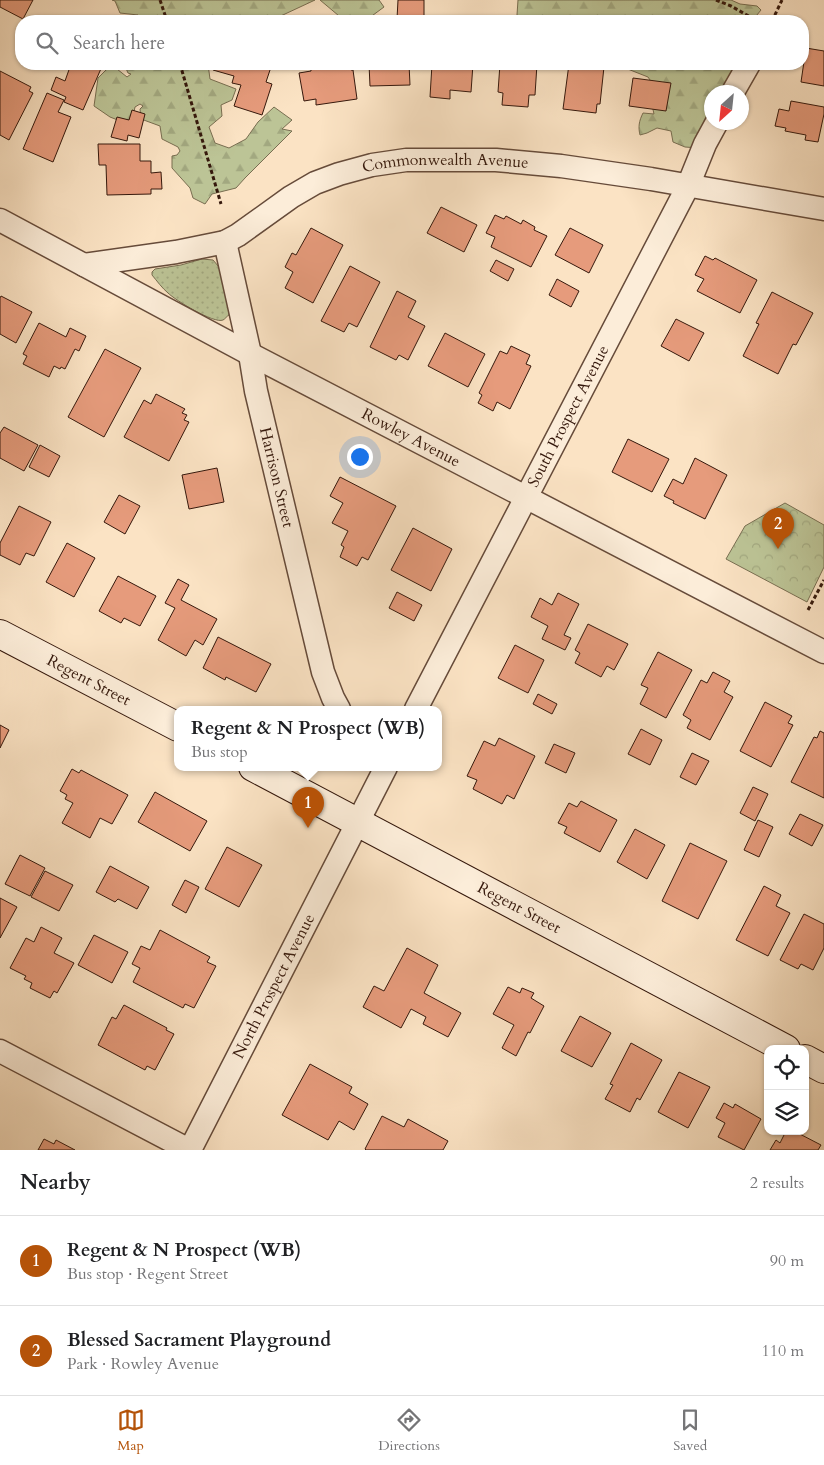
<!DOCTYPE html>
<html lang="en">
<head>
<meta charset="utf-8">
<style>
	body { margin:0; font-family:Cardo,serif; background:#f2f2f2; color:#202124 }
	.controls { position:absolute; right:15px; bottom:15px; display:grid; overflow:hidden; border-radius:10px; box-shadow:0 1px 4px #0004 }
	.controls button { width:45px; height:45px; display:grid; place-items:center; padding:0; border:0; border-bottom:1px solid #e0e0e0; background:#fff; color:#202124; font:25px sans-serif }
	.compass { position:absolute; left:704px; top:85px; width:45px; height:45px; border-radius:50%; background:#fff; box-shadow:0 1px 4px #0004; rotate:207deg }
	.you { position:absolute; left:359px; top:456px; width:18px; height:18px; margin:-12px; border:4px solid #fff; border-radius:50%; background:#1a73e8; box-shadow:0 0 0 8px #1a73e833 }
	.badge { display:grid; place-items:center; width:32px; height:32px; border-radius:50%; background:#b45309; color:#fff; font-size:16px; font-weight:700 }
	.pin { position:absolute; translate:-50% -41px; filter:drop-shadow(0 1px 2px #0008) }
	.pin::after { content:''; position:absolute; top:26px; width:18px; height:15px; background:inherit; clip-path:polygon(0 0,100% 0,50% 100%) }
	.popup { position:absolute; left:174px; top:706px; width:268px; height:65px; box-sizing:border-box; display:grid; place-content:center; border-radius:10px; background:#fff; filter:drop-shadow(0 1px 4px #0005); font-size:16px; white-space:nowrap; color:#757577 }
	.popup b { font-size:19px; color:#202124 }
	.popup::after { content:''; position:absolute; left:50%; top:100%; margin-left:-10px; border:10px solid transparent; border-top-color:#fff }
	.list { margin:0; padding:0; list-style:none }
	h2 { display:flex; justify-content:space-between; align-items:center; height:65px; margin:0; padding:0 20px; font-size:21px }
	h2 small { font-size:16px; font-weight:400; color:#757577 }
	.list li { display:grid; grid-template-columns:32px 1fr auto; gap:15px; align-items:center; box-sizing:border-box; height:90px; padding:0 20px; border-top:1px solid #e0e0e0 }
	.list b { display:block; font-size:19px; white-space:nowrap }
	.list p { margin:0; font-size:16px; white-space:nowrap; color:#757577 }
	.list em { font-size:16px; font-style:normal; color:#757577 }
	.icon { flex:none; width:28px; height:28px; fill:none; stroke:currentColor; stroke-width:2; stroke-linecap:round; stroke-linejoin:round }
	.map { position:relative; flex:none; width:824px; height:1150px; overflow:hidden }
	.search { position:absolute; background:#fff; box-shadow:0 1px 4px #0004; left:15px; right:15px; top:15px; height:55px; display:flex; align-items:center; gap:12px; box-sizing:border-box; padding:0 18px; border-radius:20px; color:#757577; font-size:19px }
	.sheet { height:245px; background:#fff }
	nav { display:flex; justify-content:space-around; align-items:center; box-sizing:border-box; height:70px; border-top:1px solid #e0e0e0; background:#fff; font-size:14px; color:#757577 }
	nav a { display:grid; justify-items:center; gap:2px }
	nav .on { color:#b45309 }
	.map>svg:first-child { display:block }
	.grass { fill:url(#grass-dots); stroke:#786e51 }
	.forest { fill:url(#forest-firs); stroke:#786e51 }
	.park { fill:url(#park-crowns); stroke:#786e51 }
	.building { fill:#e69b7c; stroke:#35180c }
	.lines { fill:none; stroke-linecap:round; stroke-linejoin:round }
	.minor-casing { stroke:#664b3a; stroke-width:25 }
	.secondary-casing { stroke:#35180c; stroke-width:30 }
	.path { stroke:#35180c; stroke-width:3; stroke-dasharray:4 2.5; stroke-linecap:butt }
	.minor { stroke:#fcedd9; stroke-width:22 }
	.secondary { stroke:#fcedd9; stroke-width:28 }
	.labels { text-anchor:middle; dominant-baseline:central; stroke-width:5; stroke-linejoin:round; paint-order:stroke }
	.street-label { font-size:16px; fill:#35180c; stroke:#fcedd9 }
</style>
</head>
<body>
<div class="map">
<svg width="824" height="1150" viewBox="0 0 824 1150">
	<defs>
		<pattern id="grass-dots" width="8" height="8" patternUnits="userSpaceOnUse" patternTransform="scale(1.25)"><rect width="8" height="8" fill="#bcc496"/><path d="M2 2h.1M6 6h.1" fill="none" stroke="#a2a880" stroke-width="1.8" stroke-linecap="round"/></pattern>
		<pattern id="forest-firs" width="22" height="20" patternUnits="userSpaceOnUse" patternTransform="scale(1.25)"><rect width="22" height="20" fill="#bcc496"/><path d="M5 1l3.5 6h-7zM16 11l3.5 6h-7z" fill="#a2a880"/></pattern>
		<pattern id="park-crowns" width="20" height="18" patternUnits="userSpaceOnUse" patternTransform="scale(1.25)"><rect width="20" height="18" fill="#bcc496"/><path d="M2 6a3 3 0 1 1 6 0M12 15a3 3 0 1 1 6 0" fill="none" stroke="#a2a880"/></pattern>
	</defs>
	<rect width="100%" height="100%" fill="#fbe3c4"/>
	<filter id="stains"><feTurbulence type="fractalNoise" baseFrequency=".004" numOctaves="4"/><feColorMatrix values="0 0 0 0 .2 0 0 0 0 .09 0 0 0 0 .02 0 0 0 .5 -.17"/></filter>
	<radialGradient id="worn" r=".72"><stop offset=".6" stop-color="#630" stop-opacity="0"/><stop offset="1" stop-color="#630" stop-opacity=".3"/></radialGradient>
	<!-- grass -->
	<path class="grass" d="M202 259 213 260 219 267 229 309V315C228 315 224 320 223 320 214 324 175 300 168 293 162 288 157 281 152 275V272L155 269 181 265Z"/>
	<!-- forest -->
	<path class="forest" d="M112 0H315L270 21H234L220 18 218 21H128L138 15 120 13 115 1Z
		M320 0H379L384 7 365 21H345Z
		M518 0H731L740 4 757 6 761 10 752 21H524L517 15Z
		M110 64H208L210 79 236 89 232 100 221 105 222 116 209 127 215 143 229 148 246 139 258 122 274 107 292 120 282 129 292 131 245 178 236 188 212 194 205 204 193 198 190 188 172 168V156L177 155 180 151 178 147 162 139 160 126 141 119 140 109 143 106 140 104 135 107 132 121 128 124 110 117 94 106 98 78 110 66 117 69 127 77 131 74 128 73 125 66H115Z
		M615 64H737L726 92H712L711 122 699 148 685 147 673 142 671 131 657 128 647 133 640 135C638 127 639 121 643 113L654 114 652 105 654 86 648 77Z"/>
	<!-- park -->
	<path class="park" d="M785 503 824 525V567L807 602 726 559 745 526Z"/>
	<!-- building -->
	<path class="building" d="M0 0H33L23 19 0 7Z
		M398 0H424V19H397Z
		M806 48 824 51V86L801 82Z
		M71 64H103L83 110 64 102 66 97 51 90 56 77 65 81Z
		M214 64H272L266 82 272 84 262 115 234 106 241 85 232 83 234 76 213 70Z
		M325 64H350L351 70H353L357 99 316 105V99L304 101 299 73 311 71V67Z
		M369 64H409L410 85 370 86Z
		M432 64H473L471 92 450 90V99L430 97Z
		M500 64H537L535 95H529L528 107 502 105 503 93 498 92Z
		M569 64 604 67 600 104H597L596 113 563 109Z
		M0 71 31 87 29 91 33 93 9 140 0 135Z
		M633 78 671 83 666 111 629 106Z
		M47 93 64 100 58 112 71 117 53 162 23 149Z
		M791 101 824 107V114L818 142 805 140 806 135 785 131 786 128 775 126 779 109 789 111Z
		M132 110 145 114 139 138 128 135 127 141 111 137 117 117 129 120Z
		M98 144H140V161H151V173L161 172 162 189H151V194L107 195 106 165H99Z
		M441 207 477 225 464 252 427 233Z
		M495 215 504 219 506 216 521 224 523 220 535 227 534 230 547 236 531 267 491 247 495 237 486 233Z
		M311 228 343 245 313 303 285 288 293 272 285 267 292 253 296 255Z
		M570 228 603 245 589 273 555 255Z
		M705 256 713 260 715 258 757 280 740 313 697 291 704 279 695 275Z
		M496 260 514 269 508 281 490 271Z
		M350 266 380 282 357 327 349 323 344 332 321 321Z
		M557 279 579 291 571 307 549 295Z
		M397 291 416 301 408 317 425 326 408 360 399 355 396 360 370 347Z
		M772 292 813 313 796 345 793 344 778 374 743 356 759 324 756 323Z
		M1 296 32 312 16 343 0 334V298Z
		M676 319 704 333 689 361 661 346Z
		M39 323 66 337 70 328 86 336 79 351 75 349 65 369 61 367 60 369 54 366 49 377 23 364 27 356 23 354Z
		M445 333 485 354 468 387 428 366Z
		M511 346 530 355 526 364 531 366 510 409 497 402 493 411 478 403 482 395 479 393 500 351 507 354Z
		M105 349 141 368 104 437 68 417Z
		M156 394 185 409 182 413 187 415 184 420 189 422 169 461 124 437 144 400 151 404Z
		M4 427 38 445 24 471 0 458V433Z
		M628 439 669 459 652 492 612 472Z
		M40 445 60 456 49 477 29 467Z
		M695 458 727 475 705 519 673 503 674 501 664 496 673 479 683 484Z
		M217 468 224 502 189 509 182 475Z
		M340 477 396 506 368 560 362 557 357 566 340 557 344 547 341 545 348 531 332 523 343 503 330 496Z
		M119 495 140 506 125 534 104 522Z
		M19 506 51 522 34 556 26 553 20 565 0 555V543Z
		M413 528 452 549 431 591 391 570Z
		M67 543 95 558 74 597 46 582Z
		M118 576 156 596 140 626 124 618 121 623 99 611Z
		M178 579 189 585 181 600 217 619 203 645 195 640 186 656 158 640 175 608 165 603Z
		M397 592 422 605 414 621 389 608Z
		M558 593 579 604 564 635 571 638 565 650 542 639 548 626 531 617 540 598 552 605Z
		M588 624 628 644 614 670 607 666 601 677 575 663 580 653 575 650Z
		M218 637 271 664 256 692 226 677 225 680 203 668Z
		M515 645 544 660 528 693 498 678Z
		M658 652 692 670 666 718 640 704 648 688 641 685Z
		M713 672 730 681 724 692 733 697 710 740 687 728 691 720 683 715 701 680 707 683Z
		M538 694 557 704 552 714 533 704Z
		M765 702 792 716 788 723 793 725 771 767 740 751Z
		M0 725 9 730 0 748Z
		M641 729 662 740 650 765 628 754Z
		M820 731 824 733V798L791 782 814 737 817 738Z
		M499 738 535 756 514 799 507 795 502 804 473 789 477 780 467 776 484 741 495 746Z
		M554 744 575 753 566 773 545 763Z
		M692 753 709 761 696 785 680 777Z
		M72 769 79 773 81 770 128 795 112 824 100 818 90 838 62 823 73 803 65 799 67 795 60 791Z
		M753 787 768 794 755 821 740 813Z
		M155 792 207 821 190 851 138 822Z
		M581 801 617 820 600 852 564 833 567 827 558 823 569 803 577 807Z
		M800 814 823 825 812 846 789 834Z
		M758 820 773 827 759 857 744 850Z
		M635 829 665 845 647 879 617 862Z
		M690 843 727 861 698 919 662 901Z
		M227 847 262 865 239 907 205 889Z
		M20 855 45 868 30 896 5 884Z
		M110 866 149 887 137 909 118 899 115 902 96 892Z
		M45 871 73 885 59 911 31 897Z
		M185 880 199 887 186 913 172 905Z
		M764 886 781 895 776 906 790 913 768 956 736 940Z
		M0 898 17 907 0 938Z
		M804 914 824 924V948L813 970 801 964 798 969 780 960Z
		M41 927 62 938 54 953 74 963 57 993 54 991 50 998 30 988 32 983 24 979 26 976 10 968 26 938 34 942Z
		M160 930 210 957 207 962 216 966 194 1008 185 1004 183 1008 133 982 140 968 132 964 141 946 150 950Z
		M94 935 128 952 112 983 78 965Z
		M407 948 438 965 424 993 461 1013 448 1037 423 1024 426 1017 411 1009 401 1028 363 1007 374 986 384 991Z
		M508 987 520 993 522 988 534 993 531 998 544 1006 530 1033 528 1032 516 1056 502 1048 514 1025 493 1014Z
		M124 1005 167 1028 166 1030 174 1034 155 1070 147 1066 145 1070 98 1045 112 1017 116 1019Z
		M580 1016 611 1033 592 1067 561 1051Z
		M631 1043 662 1060 640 1100 637 1098 630 1112 605 1099 613 1085 610 1084Z
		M310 1064 352 1087 349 1093 368 1104 354 1130 339 1121 328 1140 282 1115Z
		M679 1072 710 1087 688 1128 658 1112Z
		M724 1103 733 1108 735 1104 761 1119 744 1150 718 1137 725 1123 716 1118Z
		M382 1116 404 1127 408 1119 448 1141 443 1150H366L365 1149Z
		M786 1131H794L821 1145 818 1150H770L776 1140 780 1143Z
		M44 1139 54 1144 56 1140 75 1150H38Z"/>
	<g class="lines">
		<defs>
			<g id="minor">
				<path d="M733 92 749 64"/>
				<path id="s1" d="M0 220 250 354 824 652"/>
				<path id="s2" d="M225 242 250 354 256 391 323 672 333 698 339 709"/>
				<path id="s3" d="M84 265 176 252 225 242 238 235 291 197 315 183 339 174 372 165 406 160H496L561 166 651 179 824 209"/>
				<path id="s4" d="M416 709 688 186 705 144 717 122"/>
				<path d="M0 1051 189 1150"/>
				<path id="s5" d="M190 1150 386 767"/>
			</g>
			<g id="secondary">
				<path id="s6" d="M0 634 178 727"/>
				<path id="s7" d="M253 767 786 1049"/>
				<path d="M805 1059 824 1069"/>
			</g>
		</defs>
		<!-- minor casing -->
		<use href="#minor" class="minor-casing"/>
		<!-- secondary casing -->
		<use href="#secondary" class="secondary-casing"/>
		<!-- path -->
		<path class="path" d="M160 0 167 21
			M716 0 731 6 757 21
			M772 21 782 0
			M180 64 221 204
			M808 610 824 580"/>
		<!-- minor -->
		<use href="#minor" class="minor"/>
		<!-- secondary -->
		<use href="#secondary" class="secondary"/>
	</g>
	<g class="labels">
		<!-- street labels -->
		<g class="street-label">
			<text stroke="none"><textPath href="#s3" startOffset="384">Commonwealth Avenue</textPath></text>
			<text stroke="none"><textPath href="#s4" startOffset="330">South Prospect Avenue</textPath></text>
			<text stroke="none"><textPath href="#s1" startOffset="465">Rowley Avenue</textPath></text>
			<text stroke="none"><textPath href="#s2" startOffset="241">Harrison Street</textPath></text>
			<text stroke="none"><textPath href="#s6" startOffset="100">Regent Street</textPath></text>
			<text stroke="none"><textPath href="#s7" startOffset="301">Regent Street</textPath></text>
			<text stroke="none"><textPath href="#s5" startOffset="184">North Prospect Avenue</textPath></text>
		</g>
	</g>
	<rect width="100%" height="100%" filter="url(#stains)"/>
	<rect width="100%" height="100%" fill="url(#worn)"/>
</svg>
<div class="controls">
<button><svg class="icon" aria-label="locate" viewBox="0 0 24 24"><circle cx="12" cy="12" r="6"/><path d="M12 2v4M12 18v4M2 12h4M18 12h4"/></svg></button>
<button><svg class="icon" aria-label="layers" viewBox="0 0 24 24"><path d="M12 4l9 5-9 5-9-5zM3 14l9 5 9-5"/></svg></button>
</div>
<svg class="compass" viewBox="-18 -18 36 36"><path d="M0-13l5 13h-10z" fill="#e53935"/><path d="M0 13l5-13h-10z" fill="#757577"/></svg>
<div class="you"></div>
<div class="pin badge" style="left:308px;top:828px">1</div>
<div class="popup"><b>Regent &amp; N Prospect (WB)</b>Bus stop</div>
<div class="pin badge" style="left:778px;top:549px">2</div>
<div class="search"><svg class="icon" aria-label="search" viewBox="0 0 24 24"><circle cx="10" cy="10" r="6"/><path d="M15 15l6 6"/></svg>Search here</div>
</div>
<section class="sheet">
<h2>Nearby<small>2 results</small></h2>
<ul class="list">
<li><span class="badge">1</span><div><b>Regent &amp; N Prospect (WB)</b><p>Bus stop · Regent Street</p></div><em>90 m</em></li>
<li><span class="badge">2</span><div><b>Blessed Sacrament Playground</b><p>Park · Rowley Avenue</p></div><em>110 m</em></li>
</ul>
</section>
<nav>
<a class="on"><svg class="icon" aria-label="map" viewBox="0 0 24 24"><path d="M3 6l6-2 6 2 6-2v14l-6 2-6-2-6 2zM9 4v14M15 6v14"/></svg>Map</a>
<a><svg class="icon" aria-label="directions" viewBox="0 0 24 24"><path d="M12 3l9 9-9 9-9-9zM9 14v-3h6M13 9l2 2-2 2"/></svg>Directions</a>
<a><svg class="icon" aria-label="saved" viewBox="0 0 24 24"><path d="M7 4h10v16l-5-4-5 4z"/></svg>Saved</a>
</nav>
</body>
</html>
